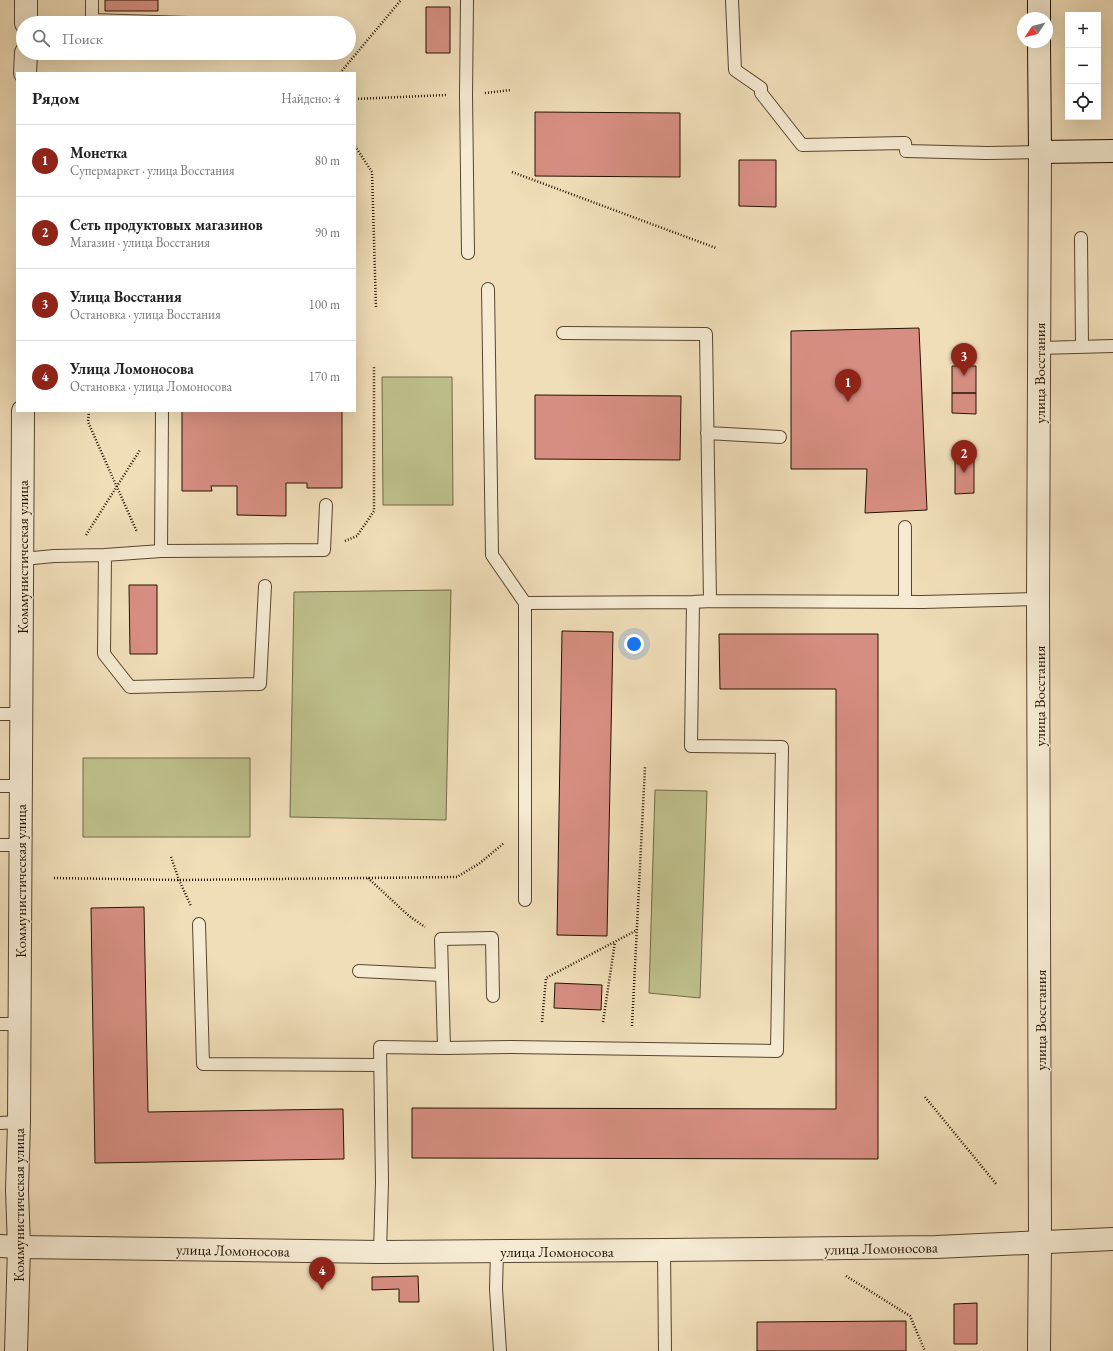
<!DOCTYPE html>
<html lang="ru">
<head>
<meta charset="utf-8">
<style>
	body { margin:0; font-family:"EB Garamond",serif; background:#f6f6f6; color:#222 }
	.controls { position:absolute; right:12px; top:12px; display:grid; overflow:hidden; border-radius:0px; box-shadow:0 4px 16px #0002 }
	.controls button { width:36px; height:36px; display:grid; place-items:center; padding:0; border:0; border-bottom:1px solid #e0e0e0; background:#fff; color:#222; font:20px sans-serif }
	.compass { position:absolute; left:1017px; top:12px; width:36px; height:36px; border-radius:50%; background:#fff; box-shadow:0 4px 16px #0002; rotate:235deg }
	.you { position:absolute; left:634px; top:644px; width:14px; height:14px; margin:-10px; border:3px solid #fff; border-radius:50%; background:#1a73e8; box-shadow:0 0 0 6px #1a73e833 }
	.badge { display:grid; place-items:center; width:26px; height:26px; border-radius:50%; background:#8f2418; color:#fff; font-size:13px; font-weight:700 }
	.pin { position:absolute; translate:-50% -33px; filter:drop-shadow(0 1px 2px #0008) }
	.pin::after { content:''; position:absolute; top:21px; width:14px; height:12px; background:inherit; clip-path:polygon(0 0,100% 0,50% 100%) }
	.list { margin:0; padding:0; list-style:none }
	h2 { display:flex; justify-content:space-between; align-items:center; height:52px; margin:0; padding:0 16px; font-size:17px }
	h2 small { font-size:13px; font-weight:400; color:#767676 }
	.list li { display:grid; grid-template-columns:26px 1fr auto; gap:12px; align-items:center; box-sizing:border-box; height:72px; padding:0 16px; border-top:1px solid #e0e0e0 }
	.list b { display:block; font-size:15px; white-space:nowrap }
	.list p { margin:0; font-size:13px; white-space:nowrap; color:#767676 }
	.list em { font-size:13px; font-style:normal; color:#767676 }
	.icon { flex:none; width:22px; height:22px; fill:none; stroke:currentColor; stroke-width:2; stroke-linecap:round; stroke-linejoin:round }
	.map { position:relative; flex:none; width:1113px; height:1351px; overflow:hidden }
	.search { position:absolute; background:#fff; box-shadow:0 4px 16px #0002; left:16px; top:16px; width:340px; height:44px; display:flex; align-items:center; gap:10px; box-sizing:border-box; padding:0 14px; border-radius:22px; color:#767676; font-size:15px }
	.panel { position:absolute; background:#fff; box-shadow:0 4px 16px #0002; left:16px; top:72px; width:340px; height:340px; border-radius:0px }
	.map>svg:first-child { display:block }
	.green { fill:#bec08c; stroke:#716a46 }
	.building { fill:#d78e82; stroke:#241300 }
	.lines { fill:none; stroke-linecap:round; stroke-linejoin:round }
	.service-casing { stroke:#57462e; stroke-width:14 }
	.minor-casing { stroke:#57462e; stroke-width:24 }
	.tertiary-casing { stroke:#57462e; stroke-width:24 }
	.secondary-casing { stroke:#241300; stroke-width:24 }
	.path { stroke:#241300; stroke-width:2.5; stroke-dasharray:1 2; stroke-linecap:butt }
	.service { stroke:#f5ead2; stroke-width:12 }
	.minor { stroke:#f5ead2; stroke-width:22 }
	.tertiary { stroke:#f5ead2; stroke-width:22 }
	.secondary { stroke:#f5ead2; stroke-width:22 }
	.labels { text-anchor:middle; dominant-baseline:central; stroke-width:3; stroke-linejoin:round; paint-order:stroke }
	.street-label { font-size:15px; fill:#241300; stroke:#f5ead2 }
</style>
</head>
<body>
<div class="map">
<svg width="1113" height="1351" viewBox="0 0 1113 1351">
	<rect width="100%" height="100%" fill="#f0deb9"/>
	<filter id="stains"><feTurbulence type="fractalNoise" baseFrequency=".005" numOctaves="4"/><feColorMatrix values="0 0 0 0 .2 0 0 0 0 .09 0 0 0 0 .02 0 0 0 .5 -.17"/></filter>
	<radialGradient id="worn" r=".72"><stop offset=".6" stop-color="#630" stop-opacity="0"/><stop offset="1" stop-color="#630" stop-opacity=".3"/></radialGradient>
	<!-- green -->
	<path class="green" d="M382 377H452L453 505H383Z
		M451 590 446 820 290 817 294 592Z
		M83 758H250V837H83Z
		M655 790 707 791 700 998 649 993Z"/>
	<!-- building -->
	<path class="building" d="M105 0H158V11H105Z
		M426 7H450V53H426Z
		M535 112 680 113V177L535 176Z
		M739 160H776V207L739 206Z
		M919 328 927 510 865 513 867 469H791V331Z
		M952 366H976V393H952Z
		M952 393H976V414L952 413Z
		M535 395 681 396 680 460 535 459Z
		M182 411H342V488H307V483H286V516L237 515V486H211L212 491H182Z
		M955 453H974V493L955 494Z
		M129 585H157V654H130Z
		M562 631 613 632 607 936 557 935Z
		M719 634H878V1159L412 1158V1108L836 1109V689H720Z
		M144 907 148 1112 343 1109 344 1159 95 1163 91 908Z
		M555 983 602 985 601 1010 554 1008Z
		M418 1276 419 1302H399V1289L372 1290V1277Z
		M977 1303V1344H954V1304Z
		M906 1321V1351H757V1322Z"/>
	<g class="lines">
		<defs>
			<path id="service" d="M92 0V20L188 23
				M467 0 466 95 468 253
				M732 0 735 70 761 88V93L802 145 905 143 906 151 987 153 1040 152
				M1081 238 1082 346
				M488 289 492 555 525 603
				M563 333 706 334 710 601
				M1039 348 1113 346
				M707 433 780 437
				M905 527V602
				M161 551 162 411
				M105 555 161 551 324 550 326 505
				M23 559 54 556 105 555 104 654 130 687 260 684 265 586
				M0 714H21
				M0 786H21
				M0 845H21
				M525 900V603L693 602 710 601 923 602 1038 599
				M199 924 203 1064 380 1065
				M359 971 442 975
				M0 1024H19
				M444 1048 512 1047 777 1051 782 747 691 746 693 602
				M0 1123 19 1122
				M664 1250 665 1351
				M497 1251 496 1289 500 1351
				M380 1252 382 1182 380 1047 444 1048 441 939 492 938 493 996"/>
			<path id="minor" d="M26 23V0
				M25 73 26 53
				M0 1246 19 1247 17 1190 19 1122 23 411
				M1039 1351 1040 1242"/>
			<path id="tertiary" d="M1040 1242 1038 599 1040 152
				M16 1351 19 1247 380 1252 664 1250 936 1247 1113 1239"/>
			<path id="secondary" d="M1039 0V18
				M1039 42 1040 152 1113 151"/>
		</defs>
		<!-- service casing -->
		<use href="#service" class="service-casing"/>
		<!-- minor casing -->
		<use href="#minor" class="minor-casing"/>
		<!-- tertiary casing -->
		<use href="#tertiary" class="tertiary-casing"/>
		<!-- secondary casing -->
		<use href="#secondary" class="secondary-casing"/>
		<!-- path -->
		<path class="path" d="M340 73 401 0
			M485 93 511 90
			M355 99 446 95
			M355 146 372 172 376 308
			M512 172 716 248
			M89 411 88 422 137 532
			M86 535 140 450
			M345 541 357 536 374 511V367
			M171 857 179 880 191 906
			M54 878 179 880 457 877 480 863 504 843
			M368 878 409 916 425 927
			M542 1022 546 978 637 930
			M603 1022 615 942
			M632 1026 645 767
			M925 1097 997 1185
			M846 1276 910 1316 925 1351"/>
		<!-- service -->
		<use href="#service" class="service"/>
		<!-- minor -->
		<use href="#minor" class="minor"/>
		<!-- tertiary -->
		<use href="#tertiary" class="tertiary"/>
		<!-- secondary -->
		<use href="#secondary" class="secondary"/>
	</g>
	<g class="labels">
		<!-- street labels -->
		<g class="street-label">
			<text transform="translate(1039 373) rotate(-90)">улица Восстания</text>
			<text transform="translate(22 557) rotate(-90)">Коммунистическая улица</text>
			<text transform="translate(1039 696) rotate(-90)">улица Восстания</text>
			<text transform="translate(20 881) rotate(-90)">Коммунистическая улица</text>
			<text transform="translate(1040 1020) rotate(-90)">улица Восстания</text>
			<text transform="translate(18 1205) rotate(-90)">Коммунистическая улица</text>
			<text transform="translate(881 1248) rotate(-1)">улица Ломоносова</text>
			<text transform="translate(233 1250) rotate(1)">улица Ломоносова</text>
			<text x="557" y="1251">улица Ломоносова</text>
		</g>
	</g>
	<rect width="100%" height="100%" filter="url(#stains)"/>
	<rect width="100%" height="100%" fill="url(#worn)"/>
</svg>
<div class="controls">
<button>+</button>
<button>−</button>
<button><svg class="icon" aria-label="locate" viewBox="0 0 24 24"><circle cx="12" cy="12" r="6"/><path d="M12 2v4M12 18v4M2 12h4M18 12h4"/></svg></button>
</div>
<svg class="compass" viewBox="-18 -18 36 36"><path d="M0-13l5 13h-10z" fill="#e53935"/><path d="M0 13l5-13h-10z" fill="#767676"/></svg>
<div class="you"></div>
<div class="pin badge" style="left:848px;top:402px">1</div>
<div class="pin badge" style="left:964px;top:473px">2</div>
<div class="pin badge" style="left:964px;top:376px">3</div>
<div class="pin badge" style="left:322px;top:1290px">4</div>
<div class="search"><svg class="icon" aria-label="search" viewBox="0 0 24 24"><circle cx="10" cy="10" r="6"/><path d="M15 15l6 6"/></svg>Поиск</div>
<section class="panel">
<h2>Рядом<small>Найдено: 4</small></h2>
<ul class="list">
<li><span class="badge">1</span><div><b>Монетка</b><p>Супермаркет · улица Восстания</p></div><em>80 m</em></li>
<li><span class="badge">2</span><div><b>Сеть продуктовых магазинов</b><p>Магазин · улица Восстания</p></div><em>90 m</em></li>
<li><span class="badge">3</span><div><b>Улица Восстания</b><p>Остановка · улица Восстания</p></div><em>100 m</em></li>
<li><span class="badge">4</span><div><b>Улица Ломоносова</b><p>Остановка · улица Ломоносова</p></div><em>170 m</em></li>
</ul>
</section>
</div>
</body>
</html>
